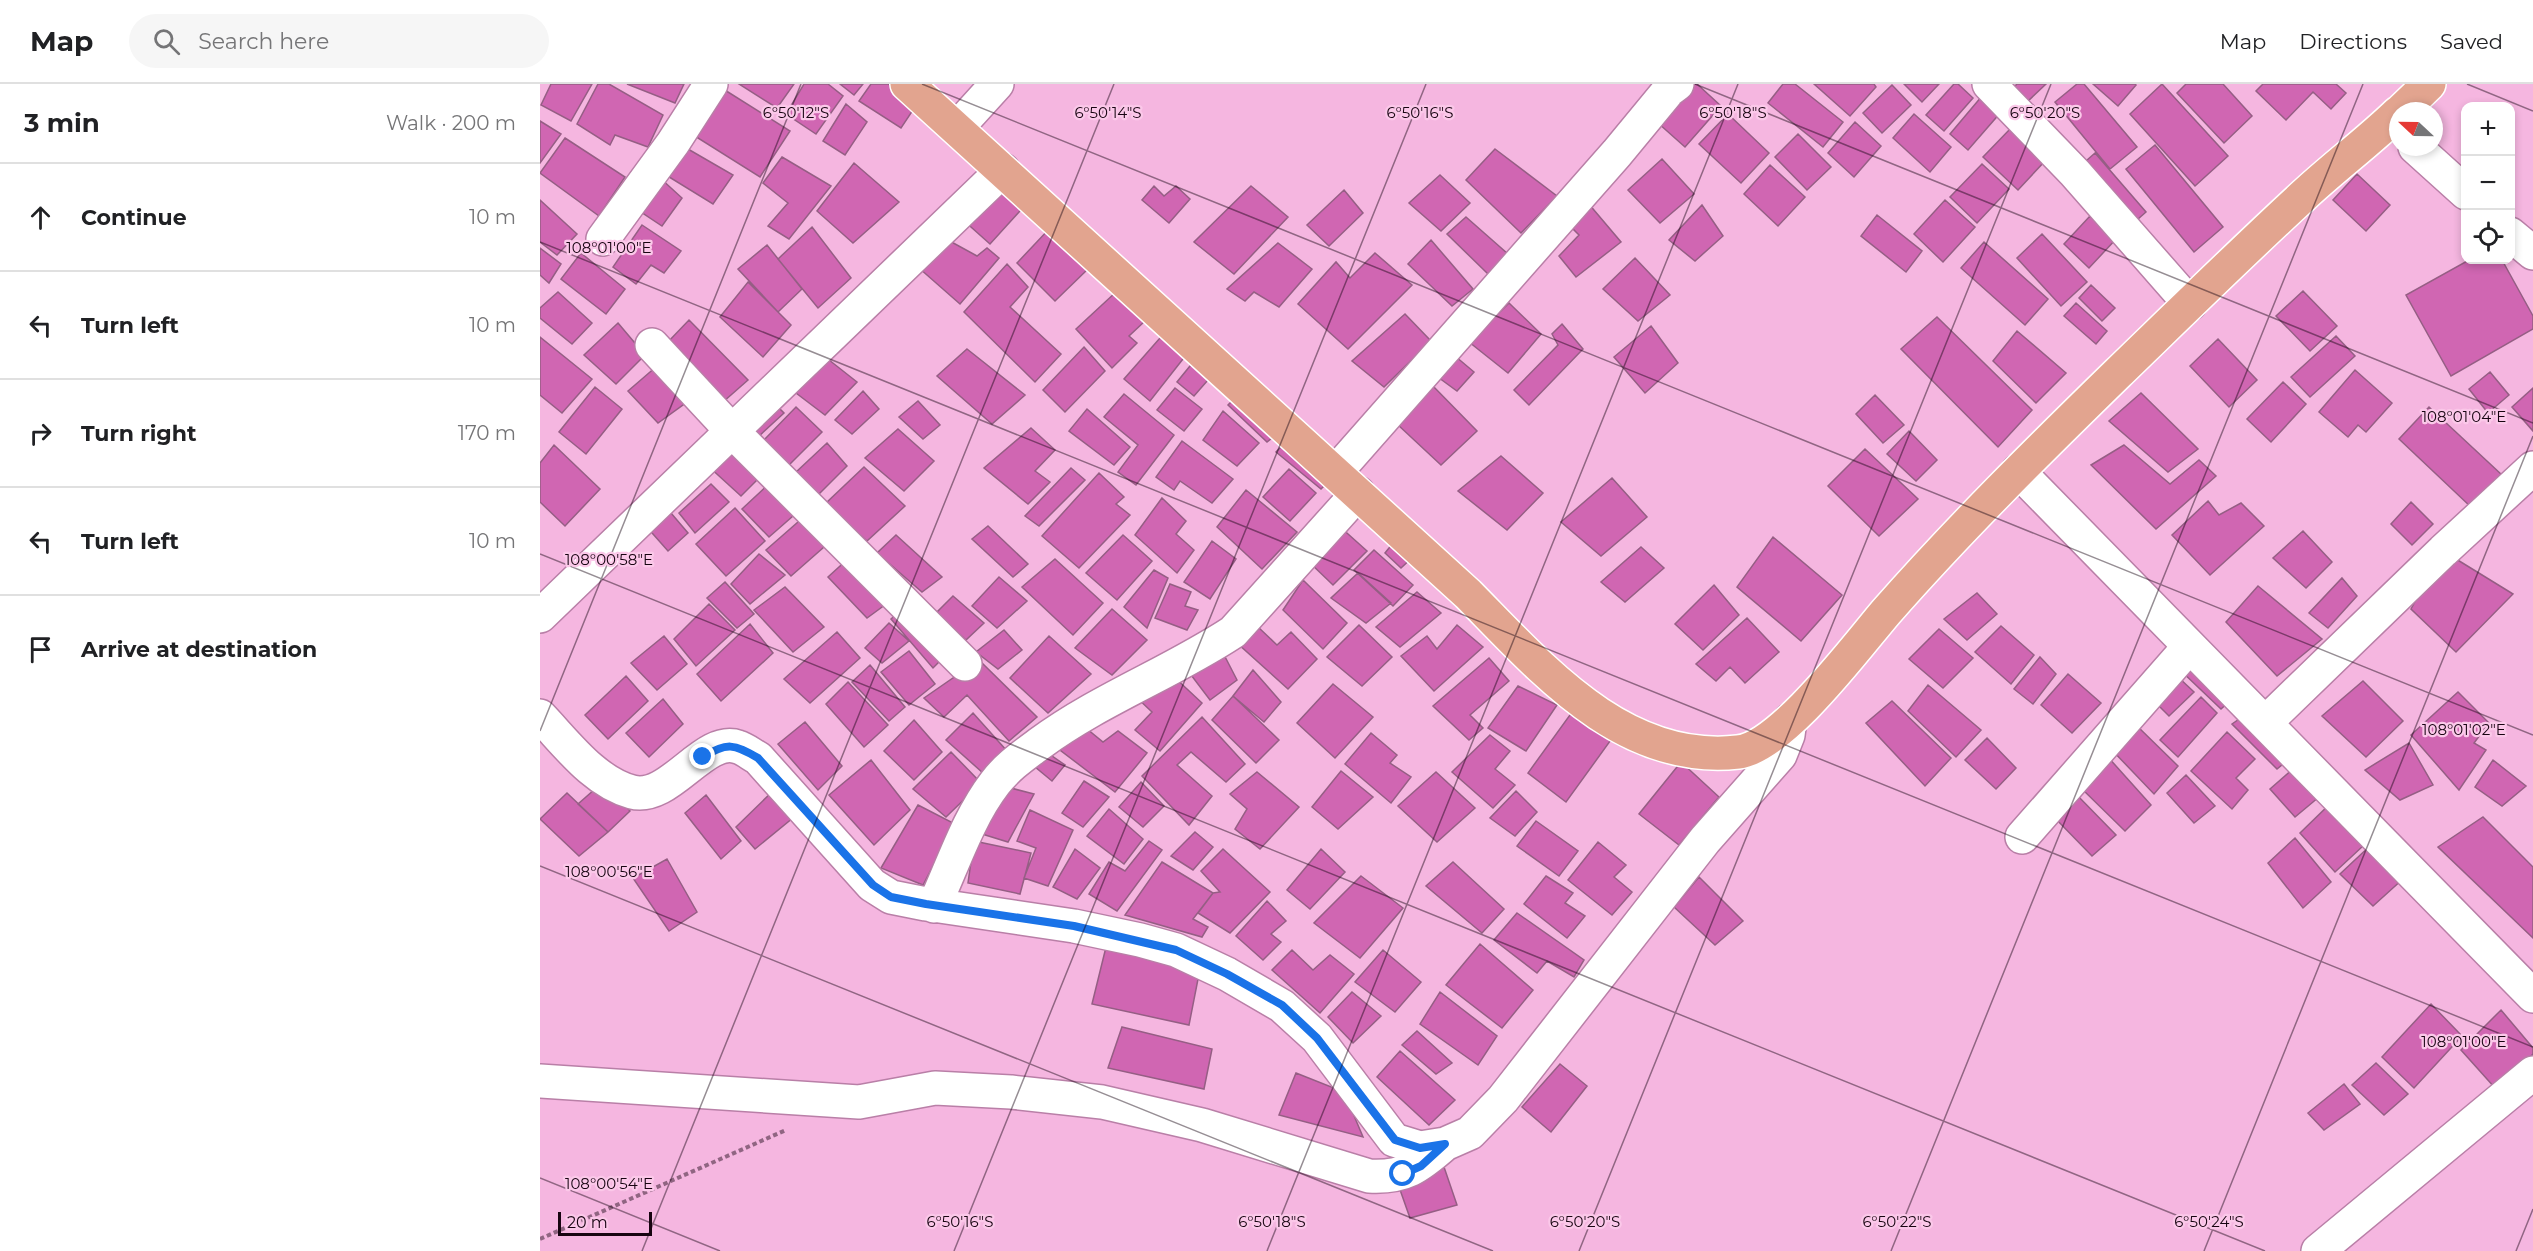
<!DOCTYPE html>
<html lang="en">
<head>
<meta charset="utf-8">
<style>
	body { margin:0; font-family:Montserrat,sans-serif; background:#f6f6f6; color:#202124 }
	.controls { position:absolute; right:18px; top:18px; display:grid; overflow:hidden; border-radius:12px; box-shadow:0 3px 9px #0003 }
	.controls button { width:54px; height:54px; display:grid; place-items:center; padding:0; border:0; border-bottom:2px solid #e0e0e0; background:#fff; color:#202124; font:30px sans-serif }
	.compass { position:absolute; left:1849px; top:18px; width:54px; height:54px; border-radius:50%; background:#fff; box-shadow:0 3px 9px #0003; rotate:292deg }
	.scale { position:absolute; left:18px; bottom:15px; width:94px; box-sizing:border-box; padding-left:6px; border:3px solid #170411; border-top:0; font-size:16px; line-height:21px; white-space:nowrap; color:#170411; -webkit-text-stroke:4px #fbc8e9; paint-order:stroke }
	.stop { position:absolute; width:18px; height:18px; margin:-14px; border:4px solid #1a73e8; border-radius:50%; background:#fff }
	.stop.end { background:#1a73e8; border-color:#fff; box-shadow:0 2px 6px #0008 }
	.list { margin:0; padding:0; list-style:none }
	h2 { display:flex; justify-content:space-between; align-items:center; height:78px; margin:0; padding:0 24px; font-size:26px }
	h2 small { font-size:20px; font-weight:400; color:#757577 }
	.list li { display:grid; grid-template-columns:39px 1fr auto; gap:18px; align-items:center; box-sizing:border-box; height:108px; padding:0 24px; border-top:2px solid #e0e0e0 }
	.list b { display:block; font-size:22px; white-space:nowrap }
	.list em { font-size:20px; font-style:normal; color:#757577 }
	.icon { flex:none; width:33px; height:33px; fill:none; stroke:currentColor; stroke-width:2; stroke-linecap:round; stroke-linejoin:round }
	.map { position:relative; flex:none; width:1993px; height:1167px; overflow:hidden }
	header { display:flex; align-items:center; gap:36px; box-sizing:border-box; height:84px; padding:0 30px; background:#fff; border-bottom:2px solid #e0e0e0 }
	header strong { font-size:28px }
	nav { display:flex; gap:33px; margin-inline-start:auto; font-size:21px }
	.search { width:420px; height:54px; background:#f6f6f6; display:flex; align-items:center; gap:15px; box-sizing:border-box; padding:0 21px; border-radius:33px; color:#757577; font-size:22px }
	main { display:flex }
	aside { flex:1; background:#fff }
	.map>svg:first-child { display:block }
	.building { fill:#d066b2; stroke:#955e84; stroke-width:1.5 }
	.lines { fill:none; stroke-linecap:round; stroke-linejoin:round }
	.street-casing { stroke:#b97fa7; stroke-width:36 }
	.primary-casing { stroke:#fff; stroke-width:36 }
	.path { stroke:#906582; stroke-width:4; stroke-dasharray:4.5 3; stroke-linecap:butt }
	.street { stroke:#fff; stroke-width:33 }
	.primary { stroke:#e2a48f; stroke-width:33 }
	.route { stroke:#1a73e8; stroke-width:8 }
	.ticks { fill:none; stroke:#170411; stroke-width:1.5; stroke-opacity:0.45 }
	.ticks-label { font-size:15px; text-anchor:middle; fill:#170411; stroke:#fbc8e9; stroke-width:4.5; stroke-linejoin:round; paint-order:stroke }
</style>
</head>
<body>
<header>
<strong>Map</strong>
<div class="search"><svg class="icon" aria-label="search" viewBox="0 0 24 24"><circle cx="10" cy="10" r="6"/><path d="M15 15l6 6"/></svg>Search here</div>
<nav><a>Map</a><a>Directions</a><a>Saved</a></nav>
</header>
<main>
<aside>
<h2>3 min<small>Walk · 200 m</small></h2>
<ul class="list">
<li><svg class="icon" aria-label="ahead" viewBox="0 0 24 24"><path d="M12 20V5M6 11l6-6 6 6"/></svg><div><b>Continue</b></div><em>10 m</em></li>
<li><svg class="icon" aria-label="left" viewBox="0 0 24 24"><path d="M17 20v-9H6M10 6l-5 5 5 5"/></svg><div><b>Turn left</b></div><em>10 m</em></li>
<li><svg class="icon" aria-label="right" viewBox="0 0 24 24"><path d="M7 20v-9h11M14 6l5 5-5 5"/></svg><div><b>Turn right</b></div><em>170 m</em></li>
<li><svg class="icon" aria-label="left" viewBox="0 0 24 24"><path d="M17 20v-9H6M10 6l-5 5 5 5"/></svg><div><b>Turn left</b></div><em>10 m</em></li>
<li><svg class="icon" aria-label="arrive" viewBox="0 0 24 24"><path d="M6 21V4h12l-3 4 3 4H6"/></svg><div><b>Arrive at destination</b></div></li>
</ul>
</aside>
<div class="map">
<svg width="1993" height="1167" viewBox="0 0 1993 1167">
	<rect width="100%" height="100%" fill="#f5b6e0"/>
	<!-- building -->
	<path class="building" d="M11 0H52L31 37 1 21Z
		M58 0H69L123 31 108 63 75 51 70 61 37 40Z
		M87 0H144L135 19Z
		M199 0H254L237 24Z
		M264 0H288L303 12 276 50 246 30Z
		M300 0H323L314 11Z
		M331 0H348L377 20 361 44 319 17Z
		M1152 0H1157L1181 22 1145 63 1118 39Z
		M1243 0H1255L1303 38 1283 63 1228 19Z
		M1274 0H1334L1336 3 1310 32Z
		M1364 0H1399L1382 18Z
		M1414 0H1418L1433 14 1404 47 1386 31Z
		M1477 0H1506L1486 19 1472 5Z
		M1537 0H1544L1597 63 1570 85 1515 18Z
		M1553 0H1595L1596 1 1578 22Z
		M1622 0 1688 72 1655 102 1590 30Z
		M1646 0H1683L1712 32 1684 59 1637 9Z
		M1723 0H1796L1806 9 1791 25 1773 8 1746 36 1716 7Z
		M1352 1 1371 21 1342 49 1323 29Z
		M180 3 250 47 220 93 150 49Z
		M1442 12 1461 28 1428 66 1410 50Z
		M306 20 327 38 305 71 283 57Z
		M1188 30 1229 69 1201 99 1159 60Z
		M1374 30 1411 63 1390 88 1353 54Z
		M0 37 21 50 0 79Z
		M1315 38 1341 62 1314 93 1288 69Z
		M1471 44 1505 77 1478 106 1443 73Z
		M1258 50 1291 83 1267 106 1235 73Z
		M25 54 85 93 59 132 0 89Z
		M141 61 193 91 173 120 121 88Z
		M1615 61 1683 143 1654 168 1586 85Z
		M955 65 1017 112 981 149 926 96Z
		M1555 69 1606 128 1589 143 1538 84Z
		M242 73 291 102 249 155 228 142 248 119 223 99Z
		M1122 75 1154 110 1120 139 1088 106Z
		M314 79 359 118 313 159 277 127Z
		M1442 80 1469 105 1437 139 1410 113Z
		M1230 81 1265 113 1238 142 1204 110Z
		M1817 90 1850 121 1826 147 1793 116Z
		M900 91 930 119 901 147 869 119Z
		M119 93 142 114 122 142 95 124Z
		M464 94 488 118 450 160 422 135Z
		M614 102 624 112 636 102 650 115 629 139 602 116Z
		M711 102 748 133 694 190 654 158Z
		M804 106 823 129 789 162 767 141Z
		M0 116 37 150 17 171 0 158Z
		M1405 116 1435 143 1403 178 1374 150Z
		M1048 119 1081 158 1036 193 1019 172 1039 151 1027 139Z
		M1162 121 1183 152 1155 177 1129 156Z
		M1337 131 1382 167 1366 188 1321 152Z
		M1550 132 1576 155 1549 184 1524 160Z
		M926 133 968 170 948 190 907 150Z
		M102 141 141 167 124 189 111 181 96 200 73 183Z
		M272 143 311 194 278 224 238 175Z
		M510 144 551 182 515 217 477 179Z
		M1502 150 1547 198 1521 222 1477 174Z
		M406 155 437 172 447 164 459 174 420 220 379 184Z
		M891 156 933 205 912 222 868 180Z
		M1444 158 1508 215 1485 241 1421 184Z
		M738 159 772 185 739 223 714 208 705 217 687 205Z
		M227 161 262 205 238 228 198 185Z
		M0 164 21 180 9 199 0 191Z
		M41 169 85 205 66 230 21 195Z
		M835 169 872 201 808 265 758 220 796 178 810 194Z
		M1095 174 1130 211 1098 237 1063 205Z
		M1929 176H1962L1993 232V245L1911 292 1866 211Z
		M467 180 488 203 470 223 521 270 495 298 424 228Z
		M208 198 251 241 223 273 180 233Z
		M1551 201 1575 224 1562 237 1539 214Z
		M1763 207 1797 242 1770 267 1736 232Z
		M18 208 52 239 32 260 0 234V224Z
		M576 208 605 237 589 252 597 259 572 284 536 245Z
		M969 219 1001 250 968 289 929 258Z
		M1536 219 1567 247 1556 260 1524 232Z
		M865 230 891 257 844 303 812 277Z
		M1397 233 1492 326 1458 363 1361 265Z
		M149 236 208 296 183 318 126 260Z
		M78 239 105 271 76 300 44 271Z
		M1022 240 1043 265 989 321 974 306 1018 261 1012 250Z
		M1111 242 1138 279 1105 309 1074 273Z
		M627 246 650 266 610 317 584 295Z
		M1477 247 1526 289 1496 319 1453 277Z
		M1796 252 1815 272 1770 313 1751 293Z
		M0 253 52 295 22 329 0 311Z
		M1678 255 1717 296 1689 323 1650 282Z
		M544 263 565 287 525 328 503 306Z
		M427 265 485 311 452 340 397 292Z
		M659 271 675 288 654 312 637 298Z
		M284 272 317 298 285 331 252 306Z
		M915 272 934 288 917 307 895 291Z
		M117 282 147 318 118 339 88 307Z
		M1815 286 1852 319 1826 348 1818 341 1808 353 1779 328Z
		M1950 288 1969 311 1948 329 1929 305Z
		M1743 298 1766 320 1731 358 1707 335Z
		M891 300 937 347 901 381 857 340Z
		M55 303 82 325 46 370 19 348Z
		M635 304 662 325 644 347 617 326Z
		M1993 304V347L1972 323Z
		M323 307 339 325 312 350 295 336Z
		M700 309 738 349 727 358 688 321Z
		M1601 309 1658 365 1628 388 1569 337Z
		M584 310 634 351 596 401 578 388 598 361 564 333Z
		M1335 311 1364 341 1343 359 1316 330Z
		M231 316 244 329 218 353 205 341Z
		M378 317 400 341 383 355 359 333Z
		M256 323 282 348 248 382 222 358Z
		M1889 323 1962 391 1932 424 1859 355Z
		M547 325 590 363 574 381 529 347Z
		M683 327 719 359 697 382 663 356Z
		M491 344 515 366 495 387 510 398 488 420 444 384Z
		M358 345 394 377 364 407 325 374Z
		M1369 347 1397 376 1376 397 1347 370Z
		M749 355 792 394 781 405 736 368Z
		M191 356 223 390 201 412 167 381Z
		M642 357 693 395 672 419 640 397 634 406 616 393Z
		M287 359 307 382 278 411 254 390Z
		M14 361 60 405 25 442 0 418V379Z
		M1584 361 1630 400 1659 376 1676 392 1616 445 1551 381Z
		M1325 365 1378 415 1339 452 1288 402Z
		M961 372 1003 409 967 446 918 407Z
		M324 383 365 422 327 457 285 420Z
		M531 384 545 396 499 442 485 432Z
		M749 385 776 409 750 437 723 413Z
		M559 389 584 413 576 420 590 431 539 484 502 452Z
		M1072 394 1107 433 1061 472 1021 438Z
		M233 396 261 425 229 453 202 425Z
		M171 400 189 418 155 449 139 429Z
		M706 406 757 448 722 485 677 443Z
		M622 414 646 437 636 450 654 466 637 489 595 451Z
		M1668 417 1679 431 1701 419 1724 442 1670 491 1632 451Z
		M1871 418 1893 440 1872 461 1851 440Z
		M125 422 148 449 128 467 105 441Z
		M195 424 225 457 186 492 156 460Z
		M266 431 292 456 251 492 226 466Z
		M798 441 827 467 793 501 767 476Z
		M448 442 488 480 473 493 432 455Z
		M1763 447 1792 478 1766 504 1733 474Z
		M356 451 402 493 382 508 337 469Z
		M583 451 612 477 577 516 546 489Z
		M858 453 875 471 861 484 845 469Z
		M1233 453 1302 511 1261 557 1197 503Z
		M672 457 696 475 670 515 644 498Z
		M1101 463 1124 484 1085 518 1061 498Z
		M834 466 873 501 853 522 814 486Z
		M1903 467 1973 510 1916 568 1871 525Z
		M219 470 245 491 210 520 191 500Z
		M311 472 353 515 327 534 288 493Z
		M515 475 563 519 533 551 482 503Z
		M614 486 628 494 607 544 584 523Z
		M818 489 851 519 826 539 791 514Z
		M459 493 487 517 457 544 432 522Z
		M1802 494 1817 512 1788 544 1769 529Z
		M763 496 807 539 783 565 743 526Z
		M185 498 214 530 197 544 167 514Z
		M630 500 651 508 645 522 658 526 647 546 615 534Z
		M1174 501 1199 531 1163 566 1135 540Z
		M1718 502 1782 555 1737 592 1686 538Z
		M245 503 284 543 253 568 214 526Z
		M877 508 901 529 860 563 836 543Z
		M1437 509 1457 530 1427 556 1404 535Z
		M413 512 444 539 426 556 396 529Z
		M169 520 195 546 156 582 134 555Z
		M364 523 408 569 393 584 351 535Z
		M572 525 607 556 572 591 535 564Z
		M1207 534 1239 568 1205 599 1190 583 1176 597 1156 580Z
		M349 539 369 557 342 579 325 564Z
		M210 540 233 569 181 617 157 590Z
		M819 541 852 573 822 602 787 573Z
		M917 541 943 563 894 607 861 572 887 552 897 565Z
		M717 542 737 561 751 548 777 575 748 605 697 559Z
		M1461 542 1494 571 1471 600 1435 568Z
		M1399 545 1433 574 1403 604 1369 575Z
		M464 546 482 566 458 585 436 568Z
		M297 548 320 574 270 619 244 595Z
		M124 552 147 580 117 606 91 579Z
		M509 552 551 590 508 629 470 594Z
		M680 563 697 596 670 616 645 583Z
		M369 567 395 600 369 621 341 588Z
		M1500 573 1516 590 1493 620 1474 605Z
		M1650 573 1691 616 1681 625 1638 584Z
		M949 574 969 597 930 631 943 644 929 656 893 622Z
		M439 576 497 633 469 657 427 611 404 633 384 614Z
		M330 581 365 623 349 637 312 598Z
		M713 586 741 618 724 638 693 612Z
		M1528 590 1561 619 1532 649 1501 621Z
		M632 591 662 619 620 667 595 646 612 628 595 612Z
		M86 592 108 617 68 655 45 631Z
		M1637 592 1654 608 1629 632 1613 616Z
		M1823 597 1863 637 1826 673 1782 632Z
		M308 598 348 641 324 663 286 620Z
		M793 600 833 633 795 674 757 639Z
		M1388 601 1441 646 1416 673 1368 627Z
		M978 602 1017 621 986 667 948 644Z
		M1918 608 1949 639 1934 659 1946 666 1919 706 1871 651Z
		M693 612 739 656 716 679 672 636Z
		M1661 613 1677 629 1638 673 1620 656Z
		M123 615 143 640 109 673 86 649Z
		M1352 617 1411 674 1385 702 1326 639Z
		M1035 624 1073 653 1026 718 988 689Z
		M433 629 467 667 443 689 406 656Z
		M1705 631 1748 676 1737 685 1692 640Z
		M662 633 705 680 686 698 651 668 637 681 672 712 649 741 602 692Z
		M374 636 402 668 374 696 344 667Z
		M265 638 302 682 278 706 238 660Z
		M541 640 563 658 578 647 607 669 575 708 512 660Z
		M1595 640 1638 682 1614 710 1571 665Z
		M1687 648 1715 675 1696 694 1708 706 1692 725 1651 687Z
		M831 649 857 671 850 679 871 693 851 719 805 680Z
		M950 651 970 667 955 685 975 701 953 724 912 688Z
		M1447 654 1476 684 1456 705 1425 676Z
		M1869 659 1893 701 1860 716 1825 686Z
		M502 665 525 681 512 697 489 678Z
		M411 668 441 699 406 733 373 705Z
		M1567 672 1611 721 1585 747 1539 702Z
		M331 676 370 726 334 761 289 711Z
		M1953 676 1986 702 1962 722 1935 703Z
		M1141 678 1179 713 1139 761 1099 730Z
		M1754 684 1779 713 1755 733 1730 705Z
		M801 687 833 713 798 745 772 723Z
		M717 688 759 723 720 765 695 745 707 725 690 710Z
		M896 688 935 724 897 758 858 722Z
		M1646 691 1675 722 1654 739 1627 709Z
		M544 697 569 713 543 743 522 729Z
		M63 698 90 727 68 748 38 720Z
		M601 698 624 722 603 743 579 723Z
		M463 702 494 710 468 758 442 750Z
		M237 703 259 729 215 765 196 743Z
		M976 707 997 728 975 752 950 734Z
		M1534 708 1576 751 1552 772 1513 732Z
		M27 709 68 748 39 772 0 735Z
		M166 711 201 757 181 775 145 729Z
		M1791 719 1823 762 1795 788 1760 749Z
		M378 721 415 740 383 801 341 784Z
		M569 725 603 755 584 780 547 752Z
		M490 726 533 746 508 802 484 794 496 764 477 757Z
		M1943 733 1993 783V854L1898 763Z
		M996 737 1038 767 1019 792 977 762Z
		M655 748 673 763 653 786 631 772Z
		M1755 754 1791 798 1763 824 1728 779Z
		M434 757 491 769 480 810 428 799Z
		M609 757 622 766 577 827 549 810 569 778 585 787Z
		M1058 758 1086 781 1074 793 1092 808 1072 831 1028 796Z
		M1833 759 1864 794 1833 822 1800 790Z
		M535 765 560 784 537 815 513 803Z
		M683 765 730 808 690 849 658 829 673 809 680 808 661 787Z
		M781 765 805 788 770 825 747 806Z
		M127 775 157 828 129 847 93 794Z
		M622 778 673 809 653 835 668 843 662 853 585 831Z
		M913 778 964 825 942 849 886 802Z
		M821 792 863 824 820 874 774 839Z
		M1006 792 1033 809 1025 819 1045 832 1027 854 984 820Z
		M1159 793 1203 837 1175 861 1134 823Z
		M727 817 746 837 731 850 741 858 723 876 696 852Z
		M977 829 1044 876 1034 893 1007 877 997 889 954 856Z
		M567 859 659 890 649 941 552 920Z
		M940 860 993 906 962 944 906 901Z
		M752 866 773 886 790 871 814 890 780 929 732 886Z
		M843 866 881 898 855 928 815 898Z
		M812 908 841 932 813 959 788 933Z
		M900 908 957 952 938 981 880 940Z
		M1891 920 1922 952 1874 1004 1842 973Z
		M1961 926 1993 964V970L1955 1004 1921 966Z
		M582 943 672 965 664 1005 568 984Z
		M877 947 912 979 896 990 862 961Z
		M860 967 915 1016 889 1041 837 993Z
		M1836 979 1868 1010 1844 1031 1812 1001Z
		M1020 980 1047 1002 1011 1048 982 1023Z
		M756 989 804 1008 823 1053 739 1031Z
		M1804 1000 1820 1020 1784 1046 1768 1029Z
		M904 1083 917 1121 870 1134 858 1100Z"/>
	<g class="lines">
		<defs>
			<path id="street" d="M1449 0 1535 89 1650 220
				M417 44 457 0
				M1875 63 1926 109
				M1970 150 1993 169
				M63 155 133 59 171 0
				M112 261 191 346 425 580
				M1478 387 1725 639 1903 467 1993 384
				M795 389 1077 69 1129 6 1137 0
				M0 532 463 86
				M0 632C26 659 54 698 92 708 130 718 164 651 198 663 205 665 212 671 218 674L332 801 351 813 386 820 534 842 600 856 636 866 687 890 742 922 777 954 854 1056 880 1064 905 1060 930 1049 963 1015 1165 756 1240 671 1248 651 1250 636
				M1725 639 1993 912
				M1482 753 1649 563
				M394 822C413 781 428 734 455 699 467 683 483 672 499 660 560 615 631 589 693 548L818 409
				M0 997 319 1018 395 1004 471 1008 562 1018 662 1041 829 1092C865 1094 879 1083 905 1060
				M1778 1167 1993 989"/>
			<path id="primary" d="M367 0 928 510C1001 584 1083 681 1198 668 1241 664 1317 562 1346 528 1419 445 1498 367 1578 289 1639 230 1700 170 1763 112 1794 83 1828 58 1858 29
				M1861 27 1889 0"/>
		</defs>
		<!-- street casing -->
		<use href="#street" class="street-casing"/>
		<!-- primary casing -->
		<use href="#primary" class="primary-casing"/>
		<!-- path -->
		<path class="path" d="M0 1155 246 1046"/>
		<!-- street -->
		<use href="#street" class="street"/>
		<!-- primary -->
		<use href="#primary" class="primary"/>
	</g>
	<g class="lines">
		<!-- route -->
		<path class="route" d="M163 673C187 658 194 660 218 674L333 801 351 813 386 820 534 842 636 866 687 890 742 921 777 954 855 1056 880 1064 905 1060 881 1082 863 1090"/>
	</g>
	<!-- ticks -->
	<path class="ticks" d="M382 0 1993 651M1155 0 1993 339M1927 0 1993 27M0 158 1993 963M0 470 1725 1167M0 647 261 0M0 782 953 1167M0 1094 180 1167M102 1167 574 0M414 1167 886 0M727 1167 1198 0M1039 1167 1511 0M1351 1167 1823 0M1664 1167 1993 352M1976 1167 1993 1125"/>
	<g class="ticks-label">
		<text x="256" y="34">6°50'12"S</text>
		<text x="568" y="34">6°50'14"S</text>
		<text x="880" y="34">6°50'16"S</text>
		<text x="1193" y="34">6°50'18"S</text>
		<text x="1505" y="34">6°50'20"S</text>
		<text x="69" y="169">108°01'00"E</text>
		<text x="1924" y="338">108°01'04"E</text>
		<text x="69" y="481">108°00'58"E</text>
		<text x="1924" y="651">108°01'02"E</text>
		<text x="69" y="793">108°00'56"E</text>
		<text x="1924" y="963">108°01'00"E</text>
		<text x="69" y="1105">108°00'54"E</text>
		<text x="420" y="1143">6°50'16"S</text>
		<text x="732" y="1143">6°50'18"S</text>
		<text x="1045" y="1143">6°50'20"S</text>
		<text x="1357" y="1143">6°50'22"S</text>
		<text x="1669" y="1143">6°50'24"S</text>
	</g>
</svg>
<div class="controls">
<button>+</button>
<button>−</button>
<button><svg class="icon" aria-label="locate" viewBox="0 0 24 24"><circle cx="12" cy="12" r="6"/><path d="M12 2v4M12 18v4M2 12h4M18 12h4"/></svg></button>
</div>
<svg class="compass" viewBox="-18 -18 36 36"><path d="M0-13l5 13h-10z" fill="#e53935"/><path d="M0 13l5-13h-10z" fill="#757577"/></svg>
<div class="scale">20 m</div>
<div class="stop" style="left:863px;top:1090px"></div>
<div class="stop end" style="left:163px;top:673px"></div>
</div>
</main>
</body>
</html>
